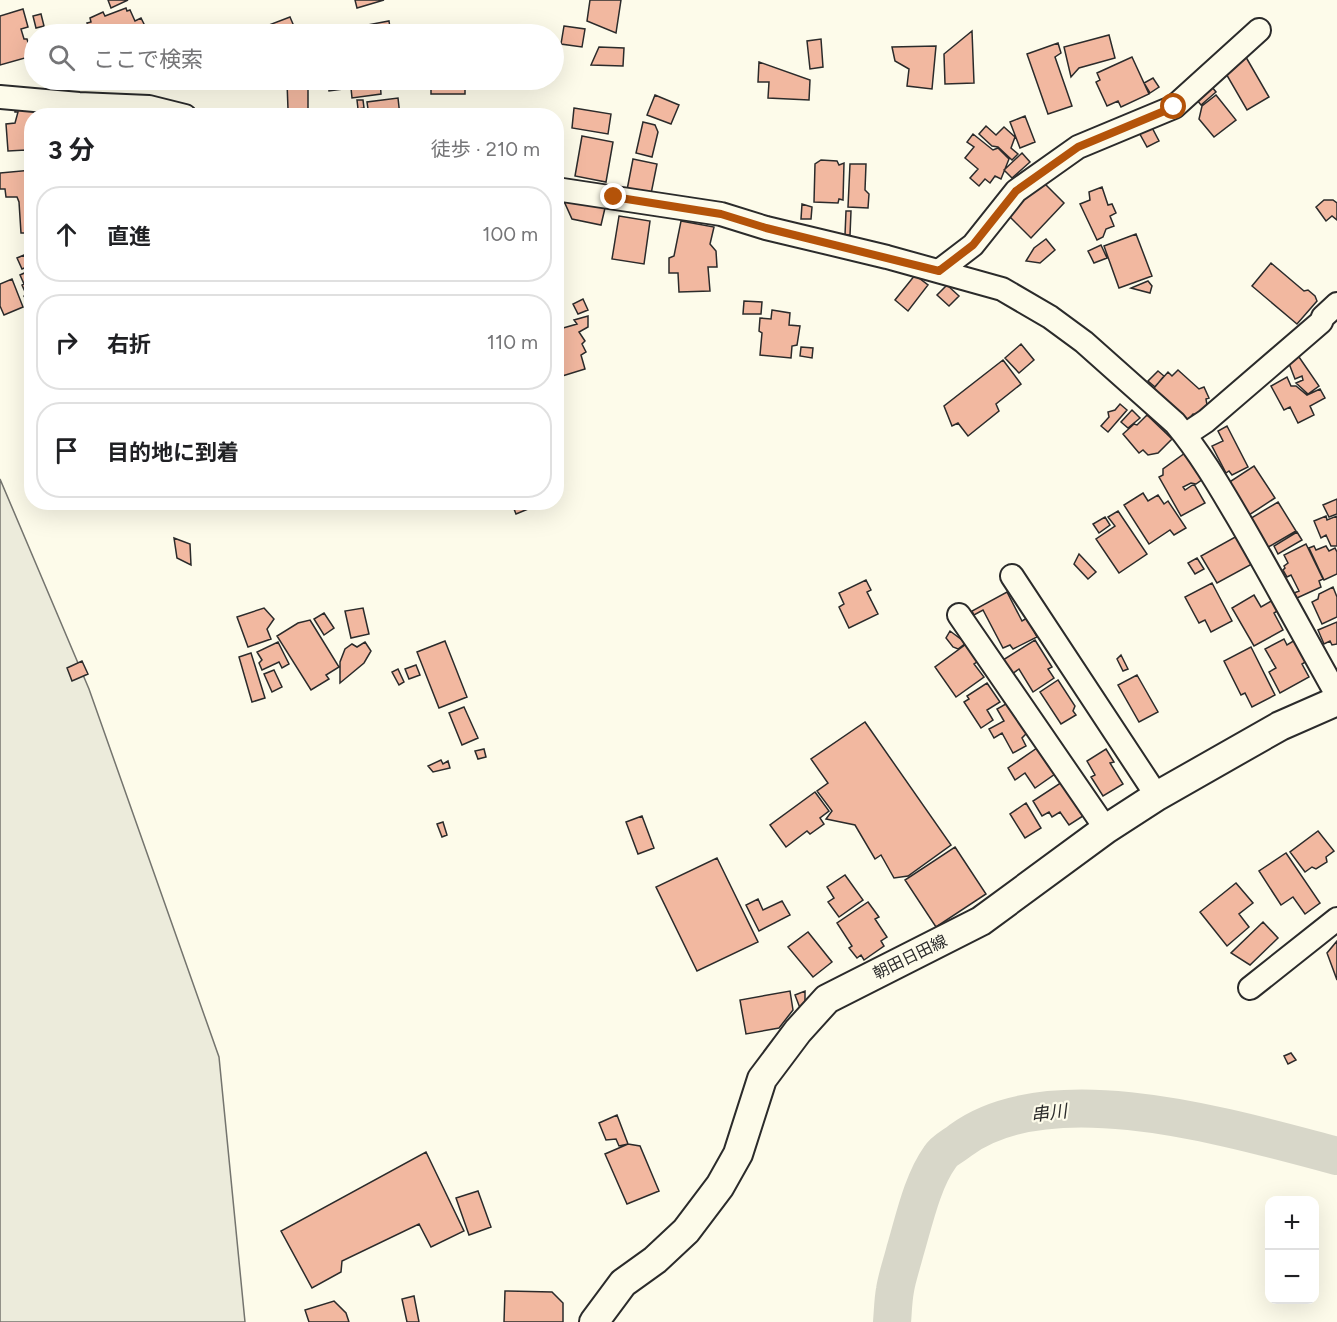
<!DOCTYPE html>
<html lang="ja">
<head>
<meta charset="utf-8">
<style>
	body { margin:0; font-family:Figtree,"Noto Sans JP",sans-serif; background:#f6f6f6; color:#202124 }
	.controls { position:absolute; right:18px; bottom:18px; display:grid; overflow:hidden; border-radius:12px; box-shadow:0 6px 24px #0002 }
	.controls button { width:54px; height:54px; display:grid; place-items:center; padding:0; border:0; border-bottom:2px solid #e0e0e0; background:#fff; color:#202124; font:30px sans-serif }
	.stop { position:absolute; width:18px; height:18px; margin:-14px; border:4px solid #b45309; border-radius:50%; background:#fff }
	.stop.end { background:#b45309; border-color:#fff; box-shadow:0 2px 6px #0008 }
	.list { margin:0; padding:0; list-style:none }
	h2 { display:flex; justify-content:space-between; align-items:center; height:78px; margin:0; padding:0 24px; font-size:26px }
	h2 small { font-size:20px; font-weight:400; color:#757577 }
	.list li { display:grid; grid-template-columns:39px 1fr auto; gap:18px; align-items:center; box-sizing:border-box; height:96px; margin:0 12px 12px; padding:0 12px; border:2px solid #e0e0e0; border-radius:24px }
	.list b { display:block; font-size:22px; white-space:nowrap }
	.list em { font-size:20px; font-style:normal; color:#757577 }
	.icon { flex:none; width:33px; height:33px; fill:none; stroke:currentColor; stroke-width:2; stroke-linecap:round; stroke-linejoin:round }
	.map { position:relative; flex:none; width:1337px; height:1322px; overflow:hidden }
	.search { position:absolute; background:#fff; box-shadow:0 6px 24px #0002; left:24px; top:24px; width:540px; height:66px; display:flex; align-items:center; gap:15px; box-sizing:border-box; padding:0 21px; border-radius:33px; color:#757577; font-size:22px }
	.panel { position:absolute; background:#fff; box-shadow:0 6px 24px #0002; left:24px; top:108px; width:540px; height:402px; border-radius:24px }
	.map>svg:first-child { display:block }
	.green { fill:#ecebdb; stroke:#74746e; stroke-width:1.5 }
	.lines { fill:none; stroke-linecap:round; stroke-linejoin:round }
	.river { stroke:#d8d7c9; stroke-width:38 }
	.building { fill:#f2b8a0; stroke:#2b2b2b; stroke-width:1.5 }
	.minor-casing { stroke:#2b2b2b; stroke-width:26 }
	.major-casing { stroke:#2b2b2b; stroke-width:32 }
	.minor { stroke:#fdfbea; stroke-width:22 }
	.major { stroke:#fdfbea; stroke-width:28 }
	.route { stroke:#b45309; stroke-width:8 }
	.labels { text-anchor:middle; dominant-baseline:central; stroke-width:4.5; stroke-linejoin:round; paint-order:stroke }
	.street-label { font-size:16px; fill:#2b2b2b; stroke:#fdfbea }
	.water-label { font-size:18px; font-style:italic; fill:#2b2b2b; stroke:#fdfbea }
</style>
</head>
<body>
<div class="map">
<svg width="1337" height="1322" viewBox="0 0 1337 1322">
	<rect width="100%" height="100%" fill="#fdfbea"/>
	<!-- green -->
	<path class="green" d="M0 479 89 689 219 1057 245 1322H0Z"/>
	<g class="lines">
		<!-- river -->
		<path class="river" d="M892 1322C893 1311 893 1301 895 1290 897 1277 902 1263 905 1251 914 1221 922 1182 940 1157 944 1150 955 1145 961 1140 1052 1073 1237 1130 1337 1156"/>
	</g>
	<!-- building -->
	<path class="building" d="M108 0H128L111 8Z
		M355 0H384L357 8Z
		M590 0H621L616 33 587 21Z
		M126 8 127 11 130 10 135 21 141 18 145 26 142 28 144 34H92L87 23 91 22 90 18 103 12 105 16Z
		M23 9 28 27 21 29 24 39H27L32 56 0 65V16Z
		M41 14 44 26 36 28 33 16Z
		M290 17 296 31 293 32 294 34H248V33Z
		M389 21 391 34H368L367 25Z
		M564 26 585 29 582 47 561 44Z
		M972 31 974 83 945 84 944 54Z
		M1109 35 1115 58 1079 68 1071 77 1064 47Z
		M821 39 823 67 810 69 807 41Z
		M1058 43 1061 53 1055 57 1072 106 1048 114 1027 54Z
		M936 46 932 89 907 86 909 69 895 61 892 47Z
		M599 47 624 48 623 66 591 65Z
		M1243 52 1269 97 1247 110 1221 65Z
		M1132 57 1149 94 1121 107 1118 101 1107 106 1096 82 1100 80 1097 73Z
		M759 62 810 80 809 100 768 98 769 82H758Z
		M1153 78 1159 87 1150 93 1144 83Z
		M48 80H88L89 82 67 86 65 81 49 86Z
		M352 80H380L381 94 352 98 351 88 329 91 328 83Z
		M379 80H399V83L380 86Z
		M431 80H465V94H431Z
		M287 82H308V109H288Z
		M1208 82 1216 92 1201 105 1192 94Z
		M655 95 679 105 671 124 647 115Z
		M1216 95 1236 120 1214 137 1199 119 1202 106Z
		M398 98 400 116H369L367 102Z
		M357 100H363L364 108 358 109Z
		M15 107 47 108V116H32V156L27 157 26 150 8 151 6 124 15 123 18 112H15Z
		M574 108 611 114 608 134 572 128Z
		M1025 116 1035 142 1020 148 1010 122Z
		M1148 120 1159 141 1147 147 1136 127Z
		M643 122 655 125 658 132 652 157 636 153Z
		M986 126 996 135 1004 127 1015 137 1011 148 1018 154 1012 160 998 147 992 146 979 134Z
		M973 134 993 150 998 148 1009 159 1001 179 995 176 990 183 985 179 979 186 970 178 978 169 965 158 974 147 967 142Z
		M582 136 613 142 606 182 575 176Z
		M1022 153 1030 162 1012 178 1004 170Z
		M633 159 657 164 651 194 627 190Z
		M821 160 837 161 839 165 844 163 843 200 839 199 838 203 814 202 815 164Z
		M850 164H866L865 190 869 194 868 208 848 207Z
		M32 170V233H21L19 202 17 197H6L5 189H0V173Z
		M1038 177 1064 203 1031 238 1004 211Z
		M1102 187 1108 205 1112 204 1116 213 1110 216 1114 226 1106 229 1103 237 1097 240 1080 204 1090 200 1089 192Z
		M563 199 605 208 601 225 572 219Z
		M1324 200H1333L1337 203V220L1332 216 1326 221 1316 207Z
		M802 204 812 207 811 219H801Z
		M846 211H851L850 235H845Z
		M619 216 650 221 644 264 612 259Z
		M681 221 714 227 710 244 716 251 717 267H708L710 291 679 292 678 273H669V258L674 256Z
		M1136 234 1152 276 1119 288 1104 246Z
		M1046 239 1055 250 1040 263 1026 261 1034 248Z
		M1101 245 1107 258 1094 263 1088 251Z
		M24 255 29 266 22 269 17 258Z
		M1271 263 1304 291 1308 290 1315 296 1317 301 1297 324 1252 286Z
		M31 270 32 306H30L24 296 26 294 22 285 24 284 20 275Z
		M915 275 928 285 908 311 895 300Z
		M12 279 23 307 4 315 0 306V284Z
		M1148 281 1152 286 1150 293 1131 288Z
		M947 285 959 296 949 306 937 295Z
		M583 299 588 310 578 314 573 304Z
		M744 301 762 302 761 314H743Z
		M772 310 790 313 789 325 800 326 797 345 792 346 791 358 760 355 762 333 759 331 760 318 771 319Z
		M588 316V327L579 332 585 341 582 344 586 352 581 355 585 369 559 377 556 367V330L577 324 574 320Z
		M1021 344 1034 360 1019 373 1005 358Z
		M801 347 813 348 812 358 800 356Z
		M1299 357 1319 386 1308 394 1296 383 1303 380 1302 376 1295 379 1288 361Z
		M1003 360 1021 384 996 404 999 411 968 436 958 423 952 426 944 406Z
		M1178 370 1199 389 1204 387 1209 398 1206 399 1207 405 1199 415 1193 414 1186 422 1152 390 1168 372 1172 376Z
		M1158 371 1164 376 1155 387 1148 381Z
		M1287 377 1291 386H1296L1307 395 1320 389 1325 398 1310 406 1314 415 1298 423 1290 407 1284 410 1271 386Z
		M1120 404 1127 410 1108 432 1101 426 1109 417 1108 412 1115 410Z
		M1132 410 1140 418 1128 428 1121 422Z
		M1147 415 1172 439 1158 453 1148 455 1143 450 1139 453 1123 434 1134 424 1137 425Z
		M1227 426 1248 467 1232 475 1229 471 1226 473 1212 446 1223 441 1218 431Z
		M1185 453 1203 479 1196 484 1191 483 1183 487 1185 490 1194 484 1205 503 1181 516 1159 477 1163 475V469Z
		M1254 466 1275 498 1249 515 1228 483Z
		M1143 493 1148 501 1158 495 1164 504 1168 501 1186 528 1174 535 1170 530 1149 544 1124 505Z
		M1337 499V514L1329 517 1323 505Z
		M1278 502 1296 531 1265 549 1248 520Z
		M526 504 528 509 516 514 514 509Z
		M1118 511 1147 554 1119 573 1096 539 1115 526 1108 517Z
		M1326 516 1327 520 1337 516V546H1331L1326 535 1321 538 1314 521Z
		M1105 517 1110 525 1099 533 1093 524Z
		M1297 532 1302 540 1278 554 1274 546Z
		M1237 536 1252 564 1217 583 1201 556Z
		M174 538 190 544 191 565 177 558Z
		M1306 544 1323 579 1319 581 1321 587 1297 598 1294 593 1299 591 1291 575 1287 577 1283 570 1285 568 1284 566 1288 563 1284 555Z
		M1314 546 1316 550 1326 546 1329 551 1335 548 1337 552V574L1324 580 1309 548Z
		M1079 554 1096 572 1088 579 1074 564Z
		M1197 558 1204 569 1195 574 1188 563Z
		M866 580 871 590 867 592 878 614 849 628 839 607 844 604 839 593Z
		M1212 583 1232 621 1211 632 1205 620 1199 623 1185 597Z
		M1333 587 1337 597V617L1322 624 1312 602 1318 599 1319 594Z
		M1007 592 1022 621 1027 618 1037 637 1013 649 1010 645 1003 648 983 610 974 615 972 611Z
		M1254 595 1261 607 1273 600 1279 610 1274 613 1283 630 1254 646 1232 608Z
		M264 608 274 619 267 629 271 639 248 647 237 617Z
		M363 608 369 634 351 638 345 611Z
		M324 613 334 628 324 635 314 619Z
		M310 620 339 667 326 675 329 679 311 690 277 636 298 623Z
		M1337 622V644L1332 645 1330 641 1324 644 1318 630Z
		M950 631 966 643 958 649 953 647 946 638Z
		M1284 639 1287 645 1295 640 1307 661 1302 664 1309 677 1280 693 1269 672 1276 668 1265 649Z
		M1035 640 1052 667 1048 669 1054 678 1033 692 1019 669 1012 674 1003 660Z
		M445 641 467 697 439 708 417 652Z
		M278 642 289 664 282 668 279 662 262 670 259 663 262 660 257 652Z
		M365 642 371 651 364 663 340 683V662L345 649 352 644 357 647Z
		M969 642 977 662 974 664 984 677 956 697 935 667Z
		M1251 647 1275 695 1252 707 1245 693 1241 695 1224 661Z
		M251 653 265 698 252 702 239 657Z
		M1121 655 1128 669 1123 671 1117 659Z
		M82 661 88 674 72 681 67 668Z
		M416 665 420 675 409 679 405 669Z
		M398 669 404 682 399 685 392 672Z
		M274 670 282 687 272 692 264 674Z
		M1137 675 1158 712 1139 722 1118 685Z
		M1058 680 1075 706 1073 711 1076 715 1061 724 1040 692Z
		M987 683 1000 702 987 710 993 720 981 728 964 702 969 699 967 696Z
		M1011 701 1029 731 1022 738 1026 746 1013 753 1002 733 994 738 989 729 1004 721 997 709Z
		M464 707 478 738 462 745 449 713Z
		M865 722 951 845 908 876 894 878 881 855 875 859 855 825 826 819 832 811 817 791 828 783 811 759Z
		M1037 748 1055 774 1035 788 1025 773 1015 780 1008 768Z
		M484 749 486 757 478 759 475 751Z
		M1106 749 1114 762 1110 763 1123 784 1103 796 1091 777 1095 775 1087 761Z
		M441 760 443 764 448 761 450 768 433 772 428 766Z
		M1062 782 1083 816 1069 825 1060 812 1052 817 1049 812 1042 816 1033 801Z
		M815 792 829 811 820 818 824 824 810 834 807 831 786 847 770 825Z
		M1026 803 1041 828 1025 838 1010 814Z
		M642 816 654 848 638 854 626 822Z
		M443 822 447 835 442 837 437 824Z
		M1318 831 1334 851 1326 857 1327 862 1316 869 1312 867 1305 872 1290 852Z
		M955 847 986 894 936 927 905 880Z
		M1286 853 1320 903 1305 914 1293 897 1281 905 1259 871Z
		M717 858 758 942 697 971 656 887Z
		M845 875 863 900 839 917 828 902 834 898 827 887Z
		M1236 883 1253 903 1239 914 1249 927 1227 946 1200 912Z
		M758 899 763 910 782 901 790 915 759 931 746 905Z
		M868 902 879 917 875 919 887 937 881 941 884 946 864 960 861 955 857 958 849 948 852 946 837 923Z
		M1263 922 1278 938 1250 965 1231 953Z
		M808 932 832 962 813 977 788 947Z
		M1337 941V980L1327 953Z
		M790 991 793 1010 779 1028 746 1034 740 1000Z
		M805 991V1002L800 1008 795 995Z
		M1291 1053 1296 1060 1288 1064 1284 1056Z
		M617 1115 628 1144 619 1146 616 1139 606 1140 599 1123Z
		M628 1144 640 1146 659 1191 627 1204 605 1154Z
		M426 1152 464 1231 431 1247 419 1224 342 1261 341 1272 312 1288 281 1231Z
		M478 1191 491 1227 469 1235 456 1198Z
		M505 1291 552 1292 563 1303V1322H504Z
		M414 1296 419 1322H407L402 1299Z
		M334 1301 346 1313 349 1322H309L305 1310Z"/>
	<g class="lines">
		<defs>
			<path id="minor" d="M0 97 79 104 149 107 185 116
				M556 189 721 214 766 228 887 257 1002 289 1050 317 1084 342 1175 423C1201 454 1221 489 1241 523 1274 580 1305 638 1337 695
				M939 271 973 245 1016 191 1078 147 1174 107 1259 30
				M1185 435 1206 421 1321 322 1323 317 1337 304
				M1012 576 1157 796
				M959 615 1106 829
				M1250 988 1337 919"/>
			<path id="major" d="M594 1322 623 1283 655 1260 686 1231 720 1186 738 1154 762 1079 798 1031 827 999 981 921 1106 829 1157 796 1280 726 1337 701"/>
		</defs>
		<!-- minor casing -->
		<use href="#minor" class="minor-casing"/>
		<!-- major casing -->
		<use href="#major" class="major-casing"/>
		<!-- minor -->
		<use href="#minor" class="minor"/>
		<!-- major -->
		<use href="#major" class="major"/>
	</g>
	<g class="lines">
		<!-- route -->
		<path class="route" d="M614 197 721 214 766 228 939 271 973 245 1016 191 1078 147 1174 107"/>
	</g>
	<g class="labels">
		<!-- street labels -->
		<g class="street-label">
			<text transform="translate(910 957) rotate(-26)">朝田日田線</text>
		</g>
		<!-- water labels -->
		<g class="water-label">
			<text transform="translate(1049 1113) rotate(-7)">串川</text>
		</g>
	</g>
</svg>
<div class="controls">
<button>+</button>
<button>−</button>
</div>
<div class="stop" style="left:1174px;top:107px"></div>
<div class="stop end" style="left:614px;top:197px"></div>
<div class="search"><svg class="icon" aria-label="search" viewBox="0 0 24 24"><circle cx="10" cy="10" r="6"/><path d="M15 15l6 6"/></svg>ここで検索</div>
<section class="panel">
<h2>3 分<small>徒歩 · 210 m</small></h2>
<ul class="list">
<li><svg class="icon" aria-label="ahead" viewBox="0 0 24 24"><path d="M12 20V5M6 11l6-6 6 6"/></svg><div><b>直進</b></div><em>100 m</em></li>
<li><svg class="icon" aria-label="right" viewBox="0 0 24 24"><path d="M7 20v-9h11M14 6l5 5-5 5"/></svg><div><b>右折</b></div><em>110 m</em></li>
<li><svg class="icon" aria-label="arrive" viewBox="0 0 24 24"><path d="M6 21V4h12l-3 4 3 4H6"/></svg><div><b>目的地に到着</b></div></li>
</ul>
</section>
</div>
</body>
</html>
